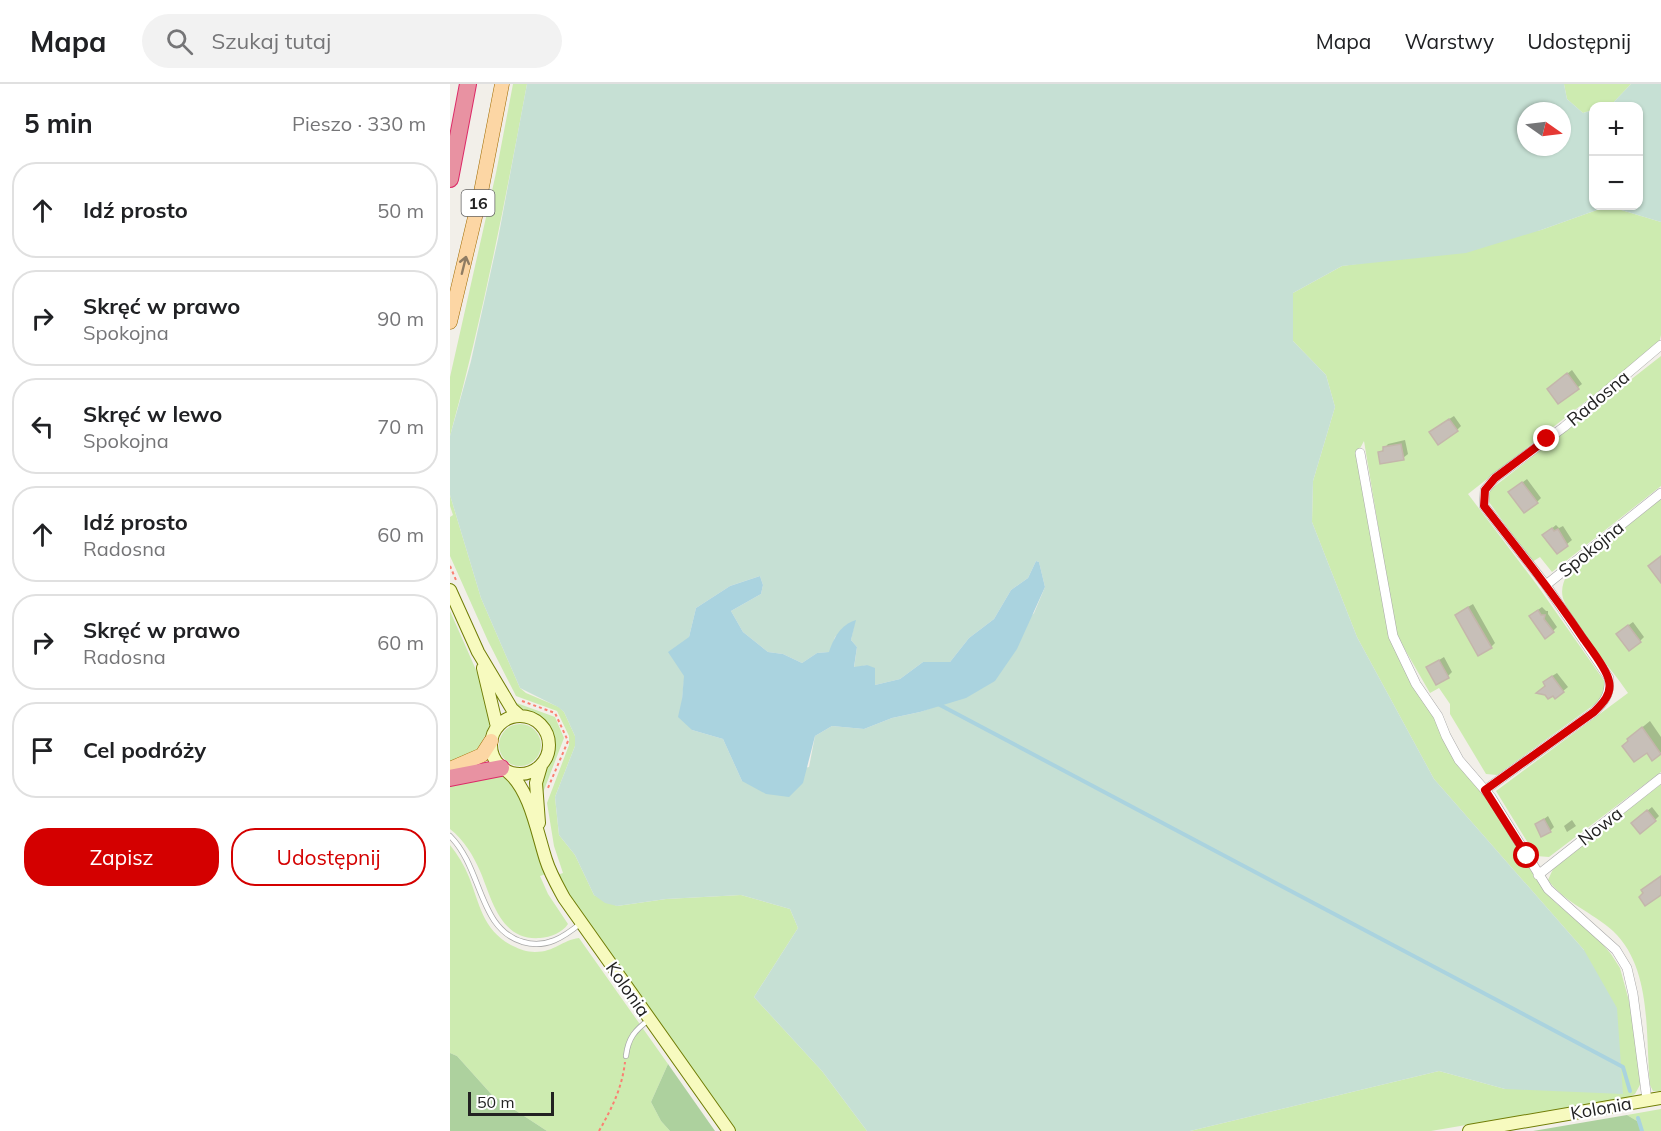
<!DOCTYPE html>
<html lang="pl">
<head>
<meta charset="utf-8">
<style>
	body { margin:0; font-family:Mulish,sans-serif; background:#f2f2f2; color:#202124 }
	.controls { position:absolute; right:18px; top:18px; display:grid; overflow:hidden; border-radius:12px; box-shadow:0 2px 4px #0004 }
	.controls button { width:54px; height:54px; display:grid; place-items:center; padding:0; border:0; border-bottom:2px solid #e0e0e0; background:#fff; color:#202124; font:30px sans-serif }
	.compass { position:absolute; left:1067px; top:18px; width:54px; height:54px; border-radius:50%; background:#fff; box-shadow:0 2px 4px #0004; rotate:104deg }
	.scale { position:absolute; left:18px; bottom:15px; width:86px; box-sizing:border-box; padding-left:6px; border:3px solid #222; border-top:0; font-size:16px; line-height:21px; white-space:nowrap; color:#222; -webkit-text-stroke:4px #fff; paint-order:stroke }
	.stop { position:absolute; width:18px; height:18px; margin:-14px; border:4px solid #d40000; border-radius:50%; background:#fff }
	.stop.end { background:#d40000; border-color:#fff; box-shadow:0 2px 6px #0008 }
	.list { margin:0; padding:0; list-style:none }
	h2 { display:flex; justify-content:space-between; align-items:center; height:78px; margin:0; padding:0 24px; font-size:26px }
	h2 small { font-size:20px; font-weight:400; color:#757577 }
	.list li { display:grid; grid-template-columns:39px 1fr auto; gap:18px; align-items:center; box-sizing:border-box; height:96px; margin:0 12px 12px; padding:0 12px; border:2px solid #e0e0e0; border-radius:24px }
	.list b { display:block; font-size:22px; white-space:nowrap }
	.list p { margin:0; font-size:20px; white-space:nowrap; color:#757577 }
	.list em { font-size:20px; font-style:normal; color:#757577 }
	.actions { display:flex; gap:12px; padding:18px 24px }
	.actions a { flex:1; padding:14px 0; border:2px solid #d40000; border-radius:24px; text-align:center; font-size:21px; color:#d40000 }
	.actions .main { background:#d40000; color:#fff }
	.icon { flex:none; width:33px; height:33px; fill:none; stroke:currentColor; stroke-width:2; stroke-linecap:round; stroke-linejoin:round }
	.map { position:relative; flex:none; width:1211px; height:1047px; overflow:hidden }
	header { display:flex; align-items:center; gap:36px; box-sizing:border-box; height:84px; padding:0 30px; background:#fff; border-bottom:2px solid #e0e0e0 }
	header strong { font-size:28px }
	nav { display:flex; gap:33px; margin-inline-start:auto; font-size:21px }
	.search { width:420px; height:54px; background:#f2f2f2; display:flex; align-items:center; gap:15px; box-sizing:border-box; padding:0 21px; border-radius:33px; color:#757577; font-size:22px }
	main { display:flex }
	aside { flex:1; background:#fff }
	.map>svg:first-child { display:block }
	.grass { fill:#cdebb0 }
	.forest { fill:#add19e }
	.wetland { fill:#c6e0d4; fill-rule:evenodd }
	.water { fill:#aad3df }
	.shadow { fill:#0003 }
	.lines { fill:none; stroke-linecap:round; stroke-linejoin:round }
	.stream { stroke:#aad3df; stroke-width:4 }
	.building { fill:#c7bfb8; stroke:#c4b6ab; stroke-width:1.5 }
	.lane-casing { stroke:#a9a9a9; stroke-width:6 }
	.street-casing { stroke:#a9a9a9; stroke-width:10 }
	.secondary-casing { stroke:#707d05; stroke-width:14 }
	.primary-casing { stroke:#a06b00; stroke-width:15 }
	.highway-casing { stroke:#dc2a67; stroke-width:18 }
	.path { stroke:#fa8072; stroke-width:2; stroke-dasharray:3 3; stroke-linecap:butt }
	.lane { stroke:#fff; stroke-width:4.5 }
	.street { stroke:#fff; stroke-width:9 }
	.secondary { stroke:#f7fabf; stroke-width:12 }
	.primary { stroke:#fcd6a4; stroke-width:14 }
	.highway { stroke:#e892a2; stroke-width:16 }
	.oneway { stroke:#8f7c63 }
	.route { stroke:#d40000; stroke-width:8 }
	.labels { text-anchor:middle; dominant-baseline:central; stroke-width:4.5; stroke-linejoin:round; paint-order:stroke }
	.shield { fill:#fff; stroke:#646464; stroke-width:1.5 }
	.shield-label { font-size:16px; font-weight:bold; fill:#222 }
	.street-label { font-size:18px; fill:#222; stroke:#fff }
</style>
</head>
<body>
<header>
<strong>Mapa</strong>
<div class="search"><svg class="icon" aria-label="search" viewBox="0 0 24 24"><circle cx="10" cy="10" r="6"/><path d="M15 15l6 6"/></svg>Szukaj tutaj</div>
<nav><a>Mapa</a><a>Warstwy</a><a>Udostępnij</a></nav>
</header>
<main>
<aside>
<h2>5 min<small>Pieszo · 330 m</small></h2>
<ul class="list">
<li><svg class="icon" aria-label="ahead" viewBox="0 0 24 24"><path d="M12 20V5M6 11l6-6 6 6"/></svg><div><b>Idź prosto</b></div><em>50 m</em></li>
<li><svg class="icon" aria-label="right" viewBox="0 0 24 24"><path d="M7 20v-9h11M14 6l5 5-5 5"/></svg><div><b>Skręć w prawo</b><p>Spokojna</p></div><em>90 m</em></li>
<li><svg class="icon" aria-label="left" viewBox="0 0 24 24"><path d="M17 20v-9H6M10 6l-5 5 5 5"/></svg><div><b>Skręć w lewo</b><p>Spokojna</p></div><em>70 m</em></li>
<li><svg class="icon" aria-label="ahead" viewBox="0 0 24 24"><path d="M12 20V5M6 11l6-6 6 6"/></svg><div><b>Idź prosto</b><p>Radosna</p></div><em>60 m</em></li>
<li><svg class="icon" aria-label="right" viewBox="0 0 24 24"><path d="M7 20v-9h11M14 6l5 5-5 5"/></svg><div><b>Skręć w prawo</b><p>Radosna</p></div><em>60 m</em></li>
<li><svg class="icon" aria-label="arrive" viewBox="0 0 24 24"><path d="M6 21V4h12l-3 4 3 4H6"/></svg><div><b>Cel podróży</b></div></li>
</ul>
<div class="actions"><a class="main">Zapisz</a><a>Udostępnij</a></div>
</aside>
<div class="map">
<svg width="1211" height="1047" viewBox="0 0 1211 1047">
	<rect width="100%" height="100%" fill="#f2efe9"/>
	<!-- grass -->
	<path class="grass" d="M63 0H77C55 119 32 236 0 352V293L46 89Z
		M1114 0H1181L1160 22H1144L1143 26 1133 29 1117 15Z
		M1158 122 1211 138V251L1209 260 1018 410 1087 501 1155 598 1156 606 1152 615 1047 691 1036 690 1000 630V620L989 604 980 609 946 550 914 357 907 370 936 537 959 591 1054 739 1078 781 1094 806 1105 818 1150 857 1161 870 1170 884 1182 928 1191 999 1185 1010 1179 1013 981 1047H740L989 987 1055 1005 1134 866 984 695 907 553 862 438 863 397 885 323 876 291 843 257V209L892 182 928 177 1091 146Z
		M1211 272V402L1102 488 1090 473 1082 478 1039 418 1040 406Z
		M0 411 31 514 70 604 76 609 109 623 114 628 125 652V662L105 713 109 751 125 771 144 811 167 822 216 815 291 811 340 825 348 844 304 913 372 987 417 1047H286L120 815 107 791 113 789 104 762 97 719 119 661V652L107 627 66 612 64 608 38 557 0 472V433L3 431 0 422Z
		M1211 415V688L1099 773 1086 772 1046 707 1178 609C1158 579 1128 551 1114 517 1110 507 1113 499 1117 490Z
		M0 527 34 604 42 636 29 665 0 679Z
		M64 618 105 633 114 654 91 714 92 691 103 673 105 655 100 643 92 633 72 625Z
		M49 661a21 21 0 1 1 42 0a21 21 0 1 1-42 0Z
		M48 690 59 696 69 708 96 790 90 792 98 810 118 840C112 849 101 853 90 854 50 857 42 815 30 787 23 771 14 756 0 745V699Z
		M1211 700V1007H1203L1200 1001C1195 952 1203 885 1163 847 1142 828 1115 819 1098 796L1103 785Z
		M0 761C8 771 14 781 19 793 30 821 33 847 63 862 69 865 77 868 85 868 105 868 112 856 129 854L218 980 201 1018 211 1037 220 1047H97L42 1011 7 972 0 969Z
		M1211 1025V1047H1193L1187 1037 1177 1031Z"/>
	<!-- forest -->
	<path class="forest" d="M0 969 7 972 42 1011 97 1047H0Z
		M218 980 265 1047H220L211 1037 201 1018Z
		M1177 1031 1187 1037 1193 1047H1083Z"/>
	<!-- wetland -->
	<path class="wetland" d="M77 0H1114L1117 15 1133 29 1143 26 1144 122H1188V22H1157H1160L1181 0H1211V138L1158 122 1091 146 1016 169 892 182 843 209V257L876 291 885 323 863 397 862 438 907 553 984 695 1134 866 1167 924 1173 1010 1055 1005 989 987 740 1047H417L372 987 304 913 348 844 340 825 291 811 216 815 167 822 155 819 144 811 125 771 109 751 105 713 125 662V652L114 628 108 623 70 604 31 514 0 411V352L21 277 48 155ZM1076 27H1112V63H1076ZM586 477 589 478 595 503 584 529 490 621 470 628 442 634 414 645 382 642 365 652 359 683 292 697 273 655 242 646 232 615 239 553 246 524 280 502 310 492 313 501 311 510 281 527 293 548 318 568 333 570 352 579 367 569 380 568 385 553 405 537 401 556 407 563 404 584 417 581 425 601 450 595 473 578H500L519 554 544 535 561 506 578 494Z"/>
	<!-- water -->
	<path class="water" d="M586 477 589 478 595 503 567 565 545 597 516 614 470 628 442 634 414 645 382 642 365 652 353 699 339 713 316 710 292 697 273 655 242 646 228 633 232 615 234 592 218 568 239 553 246 524 280 502 310 492 313 501 311 510 281 527 293 548 318 568 333 570 352 579 367 569 379 568C384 554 390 541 406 536L401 556 407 563 404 583 417 581 425 584V601L450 595 473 578H500L519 554 544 535 561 506 578 494Z"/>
	<!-- shadow -->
	<path class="shadow" d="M1122 286 1132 300 1109 318 1103 301Z
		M1004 332 1011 342 1007 346 985 344Z
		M955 356 958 370 953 374 930 369 938 360Z
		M1077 395 1091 414 1087 418 1065 404Z
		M1106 441 1109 444 1113 442 1122 456 1107 468 1094 451Z
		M1023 520 1045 559 1041 563 1011 527Z
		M1092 523 1096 527H1098V530L1107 543 1103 547 1085 528Z
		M1183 538 1194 553 1190 557 1172 546Z
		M994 573 1002 588 998 592 978 583Z
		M1107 589 1118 603 1106 613 1096 602 1099 594Z
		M1200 637 1211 653V668L1203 675 1197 667 1178 655Z
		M1202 723 1209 732 1205 736 1187 735Z
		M1098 732 1104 743 1100 747 1086 741Z
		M1122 736 1126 742 1117 748 1114 742Z"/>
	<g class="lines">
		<!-- stream -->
		<path class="stream" d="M490 621 1173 983 1180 1007
			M1188 1034 1192 1047"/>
	</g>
	<!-- building -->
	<path class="building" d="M1117 289 1129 305 1108 320 1097 305Z
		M999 335 1008 347 988 361 979 348Z
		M951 360 954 376 930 380 928 368 933 367V363Z
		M1072 398 1088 419 1074 429 1058 408Z
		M1102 444 1104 447 1108 445 1118 462 1107 470 1092 451Z
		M1211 472V499L1198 482Z
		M1018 523 1042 564 1028 572 1005 531Z
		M1088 526 1091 531H1095L1094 535 1104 548 1095 555 1079 532Z
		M1178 541 1191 558 1179 567 1166 550Z
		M989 576 999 594 986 601 976 583Z
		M1102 592 1114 608 1105 615 1103 612 1098 615 1095 611 1086 609 1095 602 1093 598Z
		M1192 643 1211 670 1202 677 1197 669 1184 678 1172 662 1178 657 1177 655Z
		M1197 726 1206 737 1190 750 1181 739Z
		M1094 735 1101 748 1091 753 1085 740Z
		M1211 792V811L1195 822 1189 813 1193 809 1191 806Z"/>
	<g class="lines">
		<defs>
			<path id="lane" d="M0 752C33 785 28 845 73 858 96 865 114 853 131 839
				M176 972C178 954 185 946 200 935"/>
			<path id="street" d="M910 369 943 552 966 600 988 632 996 652 1009 676 1041 713 1098 805 1166 866 1177 884 1183 910 1197 1016
				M1096 501 1034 422 1035 406 1045 394 1114 343 1211 261
				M1035 706 1144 628C1155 617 1160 610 1159 594L1096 501 1211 409
				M1088 791 1211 694"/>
			<path id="secondary" d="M0 506 28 568 62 625 70 632
				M33 584 47 643
				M41 661a29 29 0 1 1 58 0a29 29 0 1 1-58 0Z
				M58 688C80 706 87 748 96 776 100 789 107 801 114 814L279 1047
				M89 739 86 699 91 682
				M1019 1047 1211 1014"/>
			<path id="primary" d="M0 238 31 108 52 0
				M0 685 32 671 41 657"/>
			<path id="highway" d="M0 95 18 0
				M0 694 51 684"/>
		</defs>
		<!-- lane casing -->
		<use href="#lane" class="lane-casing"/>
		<!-- street casing -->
		<use href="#street" class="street-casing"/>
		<!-- secondary casing -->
		<use href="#secondary" class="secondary-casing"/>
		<!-- primary casing -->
		<use href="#primary" class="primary-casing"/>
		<!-- highway casing -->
		<use href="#highway" class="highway-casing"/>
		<!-- path -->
		<path class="path" d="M0 482 6 496
			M72 617 105 629 118 657 98 704
			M149 1047C162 1024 172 1004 175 978"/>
		<!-- lane -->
		<use href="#lane" class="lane"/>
		<!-- street -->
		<use href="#street" class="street"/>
		<!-- secondary -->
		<use href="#secondary" class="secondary"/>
		<!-- primary -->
		<use href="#primary" class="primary"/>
		<!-- highway -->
		<use href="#highway" class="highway"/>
	</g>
	<!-- one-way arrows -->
	<defs><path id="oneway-shaft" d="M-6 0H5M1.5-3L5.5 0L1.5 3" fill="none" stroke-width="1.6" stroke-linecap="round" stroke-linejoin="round" transform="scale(1.5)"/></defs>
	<use class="oneway" href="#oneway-shaft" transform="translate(14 181) rotate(-76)"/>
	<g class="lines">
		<!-- route -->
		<path class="route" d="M1077 772 1035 706 1144 628C1153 619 1162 610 1159 597 1157 585 1140 564 1133 554 1102 508 1068 465 1034 422L1035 406 1045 394 1097 355"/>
	</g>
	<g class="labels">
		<!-- shield labels -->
		<rect class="shield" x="11.5" y="106" width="33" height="26" rx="4.5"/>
		<g class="shield-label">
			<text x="28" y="119">16</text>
		</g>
		<!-- street labels -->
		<g class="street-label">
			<text transform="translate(1148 314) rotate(-40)">Radosna</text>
			<text transform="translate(1141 465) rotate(-39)">Spokojna</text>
			<text transform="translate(1150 742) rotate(-38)">Nowa</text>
			<text transform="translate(178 905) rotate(55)">Kolonia</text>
			<text transform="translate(1151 1024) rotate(-10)">Kolonia</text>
		</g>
	</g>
</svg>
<div class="controls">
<button>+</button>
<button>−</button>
</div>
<svg class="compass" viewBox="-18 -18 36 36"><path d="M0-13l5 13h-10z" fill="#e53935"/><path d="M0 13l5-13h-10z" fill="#757577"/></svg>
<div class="scale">50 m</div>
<div class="stop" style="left:1077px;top:772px"></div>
<div class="stop end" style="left:1097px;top:355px"></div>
</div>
</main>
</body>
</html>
